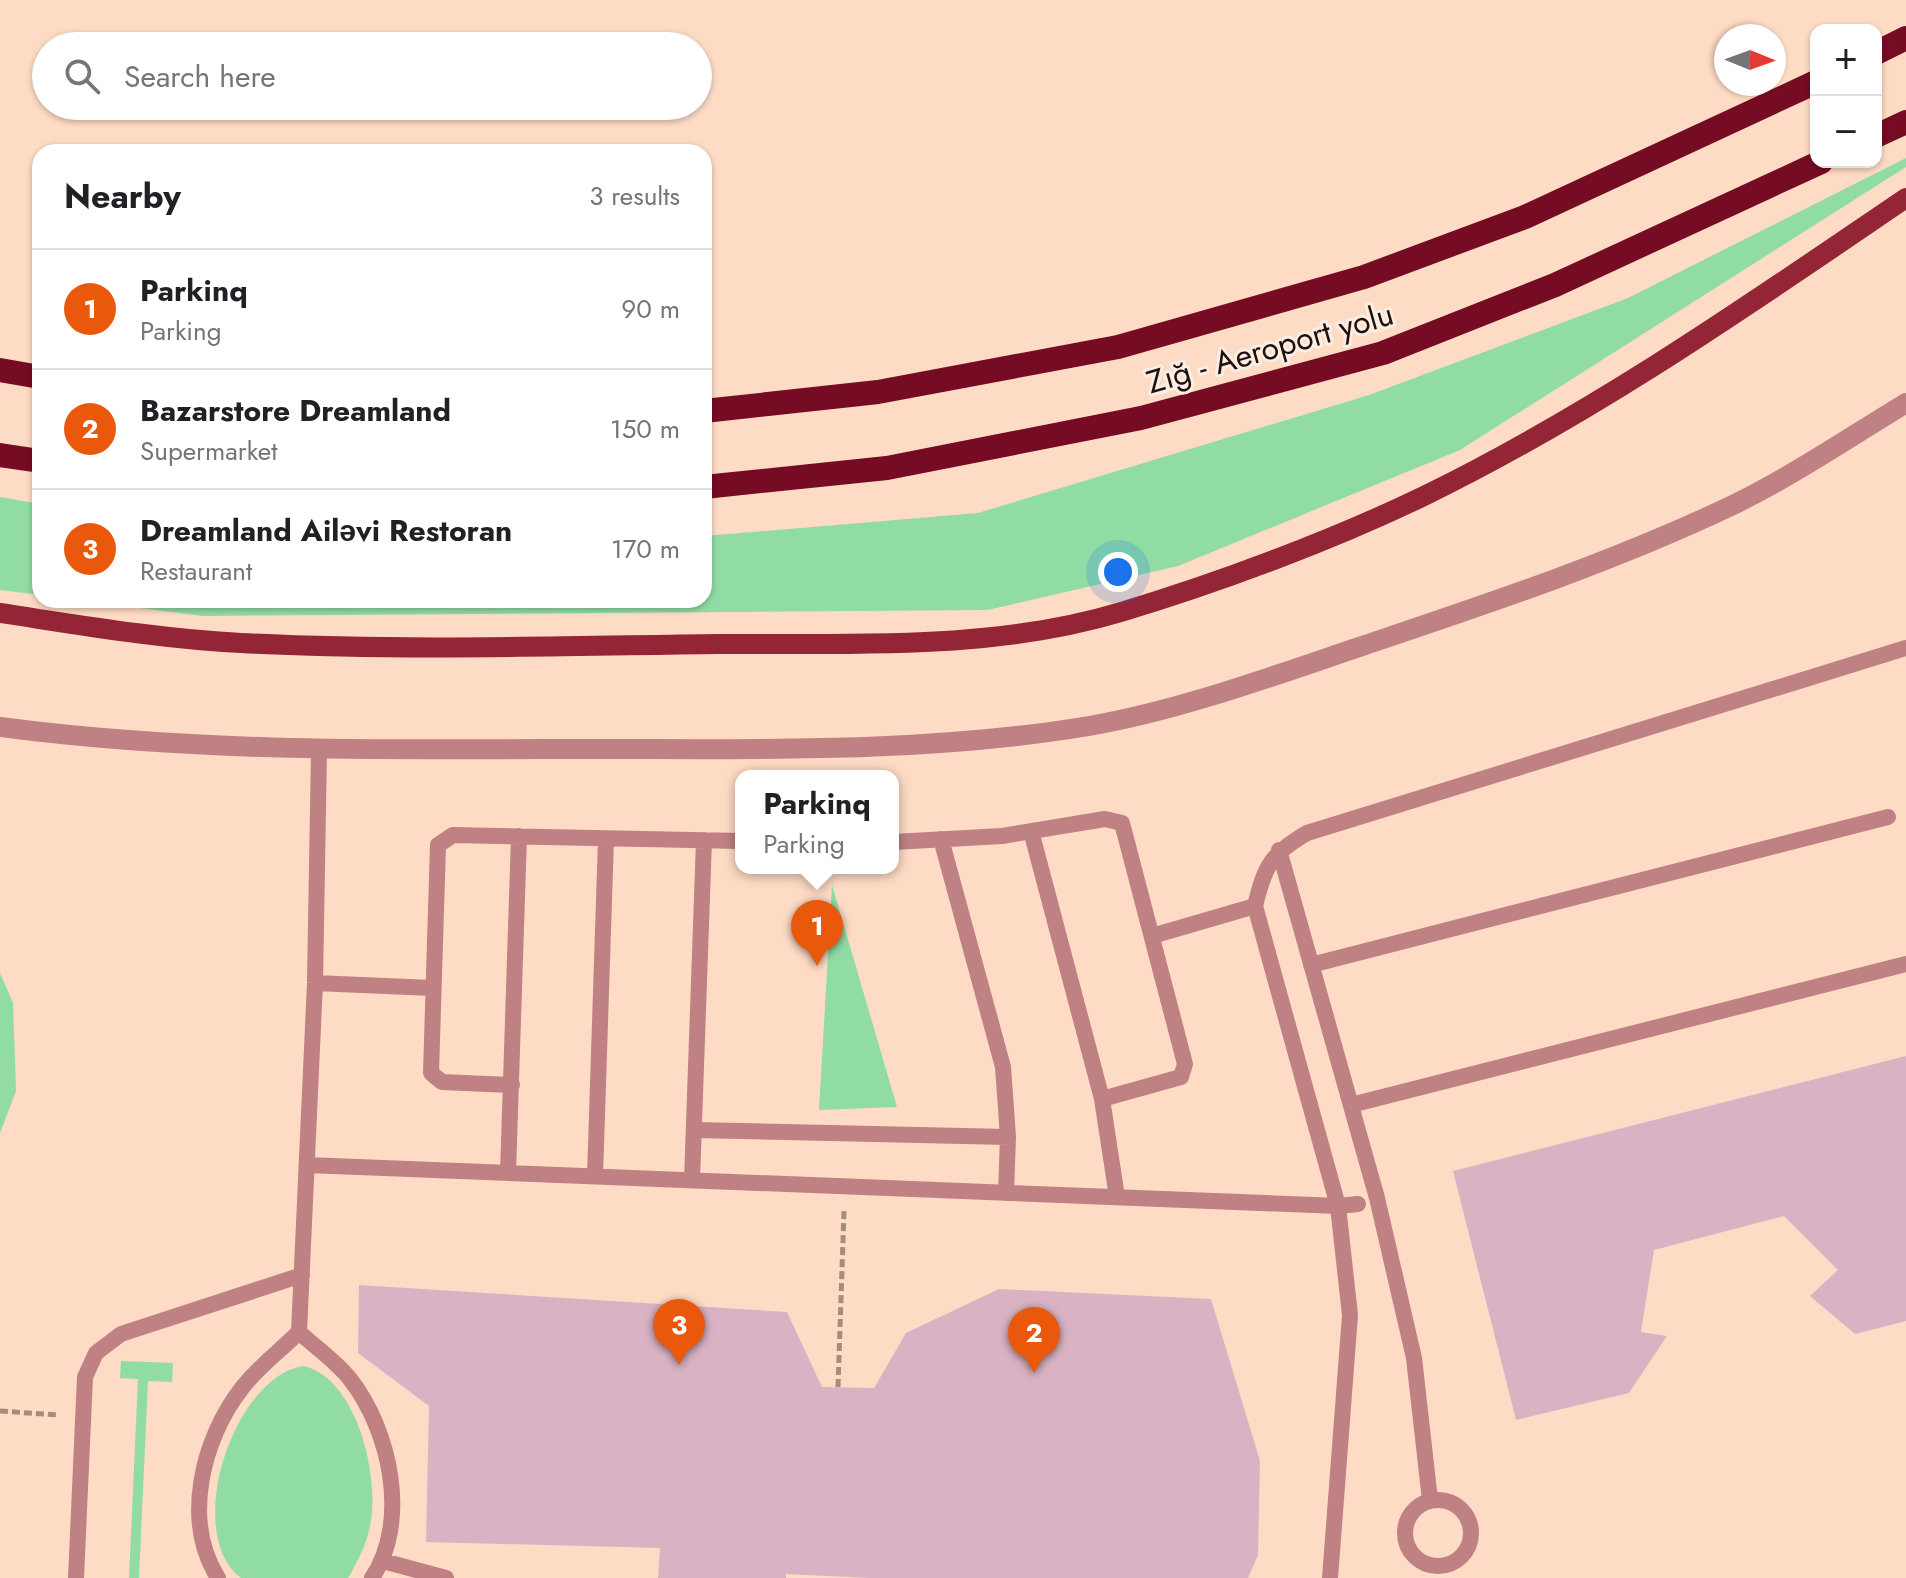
<!DOCTYPE html>
<html lang="en">
<head>
<meta charset="utf-8">
<style>
	body { margin:0; font-family:Jost,sans-serif; background:#f6f6f6; color:#202124 }
	.controls { position:absolute; right:24px; top:24px; display:grid; overflow:hidden; border-radius:16px; box-shadow:0 2px 6px #0004 }
	.controls button { width:72px; height:72px; display:grid; place-items:center; padding:0; border:0; border-bottom:2px solid #e0e0e0; background:#fff; color:#202124; font:40px sans-serif }
	.compass { position:absolute; left:1714px; top:24px; width:72px; height:72px; border-radius:50%; background:#fff; box-shadow:0 2px 6px #0004; rotate:91deg }
	.you { position:absolute; left:1118px; top:572px; width:28px; height:28px; margin:-20px; border:6px solid #fff; border-radius:50%; background:#1a73e8; box-shadow:0 0 0 12px #1a73e833 }
	.badge { display:grid; place-items:center; width:52px; height:52px; border-radius:50%; background:#ea580c; color:#fff; font-size:26px; font-weight:700 }
	.pin { position:absolute; translate:-50% -66px; filter:drop-shadow(0 2px 4px #0008) }
	.pin::after { content:''; position:absolute; top:42px; width:28px; height:24px; background:inherit; clip-path:polygon(0 0,100% 0,50% 100%) }
	.popup { position:absolute; left:735px; top:770px; width:164px; height:104px; box-sizing:border-box; display:grid; place-content:center; border-radius:16px; background:#fff; filter:drop-shadow(0 2px 6px #0005); font-size:26px; white-space:nowrap; color:#757577 }
	.popup b { font-size:30px; color:#202124 }
	.popup::after { content:''; position:absolute; left:50%; top:100%; margin-left:-16px; border:16px solid transparent; border-top-color:#fff }
	.list { margin:0; padding:0; list-style:none }
	h2 { display:flex; justify-content:space-between; align-items:center; height:104px; margin:0; padding:0 32px; font-size:34px }
	h2 small { font-size:26px; font-weight:400; color:#757577 }
	.list li { display:grid; grid-template-columns:52px 1fr auto; gap:24px; align-items:center; box-sizing:border-box; height:120px; padding:0 32px; border-top:2px solid #e0e0e0 }
	.list b { display:block; font-size:30px; white-space:nowrap }
	.list p { margin:0; font-size:26px; white-space:nowrap; color:#757577 }
	.list em { font-size:26px; font-style:normal; color:#757577 }
	.icon { flex:none; width:44px; height:44px; fill:none; stroke:currentColor; stroke-width:2; stroke-linecap:round; stroke-linejoin:round }
	.map { position:relative; flex:none; width:1906px; height:1578px; overflow:hidden }
	.search { position:absolute; background:#fff; box-shadow:0 2px 6px #0004; left:32px; top:32px; width:680px; height:88px; display:flex; align-items:center; gap:20px; box-sizing:border-box; padding:0 28px; border-radius:44px; color:#757577; font-size:30px }
	.panel { position:absolute; background:#fff; box-shadow:0 2px 6px #0004; left:32px; top:144px; width:680px; height:464px; border-radius:24px }
	.map>svg:first-child { display:block }
	.green { fill:#90dca4 }
	.building { fill:#d9b3c4 }
	.lines { fill:none; stroke-linecap:round; stroke-linejoin:round }
	.path { stroke:#a68c7b; stroke-width:5; stroke-dasharray:8 4; stroke-linecap:butt }
	.service { stroke:#bf8184; stroke-width:16 }
	.tertiary { stroke:#bf8184; stroke-width:20 }
	.primary { stroke:#942537; stroke-width:20 }
	.motorway { stroke:#760b24; stroke-width:24 }
	.labels { text-anchor:middle; dominant-baseline:central; stroke-width:6; stroke-linejoin:round; paint-order:stroke }
	.street-label { font-size:32px; fill:#1d1109; stroke:#fbede4 }
</style>
</head>
<body>
<div class="map">
<svg width="1906" height="1578" viewBox="0 0 1906 1578">
	<rect width="100%" height="100%" fill="#fedbc4"/>
	<!-- green -->
	<path class="green" d="M1906 158V167L1460 450 1178 566 988 610 203 616 77 600H704V536L978 513 1369 395 1628 298Z
		M0 497 40 504V595L0 590Z
		M832 885 897 1107 819 1110Z
		M0 973 13 1003 16 1091 0 1133Z
		M121 1361 173 1363 172 1382 148 1381 139 1578H129L138 1379 120 1378Z
		M303 1366C356 1377 379 1474 371 1520 368 1542 359 1559 348 1578H241C182 1534 233 1377 303 1366Z"/>
	<!-- building -->
	<path class="building" d="M1906 1056V1321L1855 1334 1810 1296 1838 1270 1784 1216 1654 1250 1641 1332 1667 1336 1629 1393 1516 1420 1453 1171Z
		M359 1285 787 1312 822 1387 874 1388 906 1333 999 1289 1211 1299 1260 1461 1258 1555 1248 1578H869L786 1574V1578H658L660 1548 426 1542 429 1406 358 1353Z"/>
	<g class="lines">
		<!-- path -->
		<path class="path" d="M838 1387 844 1211
			M0 1411 58 1415"/>
		<!-- service -->
		<path class="service" d="M1031 831 1102 1099
			M941 839 1003 1067 1008 1137 1006 1193
			M893 842 1002 836 1105 819 1122 823 1185 1064 1181 1077 1102 1099 1117 1197
			M1279 850 1377 1198 1414 1358 1430 1500
			M1152 936 1255 906
			M1311 965 1888 817
			M315 983 432 988
			M512 1085 442 1082 431 1073 438 845 453 835 741 841
			M1351 1105 1906 964
			M694 1130 1008 1137
			M307 1165 1338 1206 1358 1204
			M508 1173 519 836
			M595 1176 606 839
			M692 1180 704 840
			M299 1332C315 1347 336 1361 350 1379 390 1430 410 1521 372 1578
			M1405 1533a33 33 0 1 1 66 0a33 33 0 1 1-66 0Z
			M383 1561 446 1578
			M76 1578 85 1377 96 1353 121 1334 302 1275
			M218 1578C182 1521 202 1439 242 1388 258 1367 281 1350 299 1332L315 983 319 750
			M1330 1578 1350 1315 1338 1206 1255 906C1265 865 1271 854 1307 833L1906 648"/>
		<!-- tertiary -->
		<path class="tertiary" d="M0 727C181 751 362 750 544 749 725 748 910 756 1089 726 1181 710 1276 675 1365 645 1490 603 1616 561 1735 504 1794 475 1850 437 1906 403"/>
		<!-- primary -->
		<path class="primary" d="M0 613C80 625 161 639 241 643 400 651 559 646 718 644 851 643 992 651 1121 612 1218 583 1333 540 1424 496 1594 413 1750 304 1906 198"/>
		<!-- motorway -->
		<path class="motorway" d="M1876 53 1906 38
			M1876 136 1906 122
			M0 370 40 377
			M704 411 878 392 1118 347 1364 277 1525 217 1816 82
			M0 455 40 461
			M704 487 887 468 1141 418 1383 353 1555 285 1821 162"/>
	</g>
	<g class="labels">
		<!-- street labels -->
		<g class="street-label">
			<text transform="translate(1270 348) rotate(-16)">Zığ - Aeroport yolu</text>
		</g>
	</g>
</svg>
<div class="controls">
<button>+</button>
<button>−</button>
</div>
<svg class="compass" viewBox="-18 -18 36 36"><path d="M0-13l5 13h-10z" fill="#e53935"/><path d="M0 13l5-13h-10z" fill="#757577"/></svg>
<div class="you"></div>
<div class="pin badge" style="left:817px;top:966px">1</div>
<div class="popup"><b>Parkinq</b>Parking</div>
<div class="pin badge" style="left:1034px;top:1373px">2</div>
<div class="pin badge" style="left:679px;top:1365px">3</div>
<div class="search"><svg class="icon" aria-label="search" viewBox="0 0 24 24"><circle cx="10" cy="10" r="6"/><path d="M15 15l6 6"/></svg>Search here</div>
<section class="panel">
<h2>Nearby<small>3 results</small></h2>
<ul class="list">
<li><span class="badge">1</span><div><b>Parkinq</b><p>Parking</p></div><em>90 m</em></li>
<li><span class="badge">2</span><div><b>Bazarstore Dreamland</b><p>Supermarket</p></div><em>150 m</em></li>
<li><span class="badge">3</span><div><b>Dreamland Ailəvi Restoran</b><p>Restaurant</p></div><em>170 m</em></li>
</ul>
</section>
</div>
</body>
</html>
